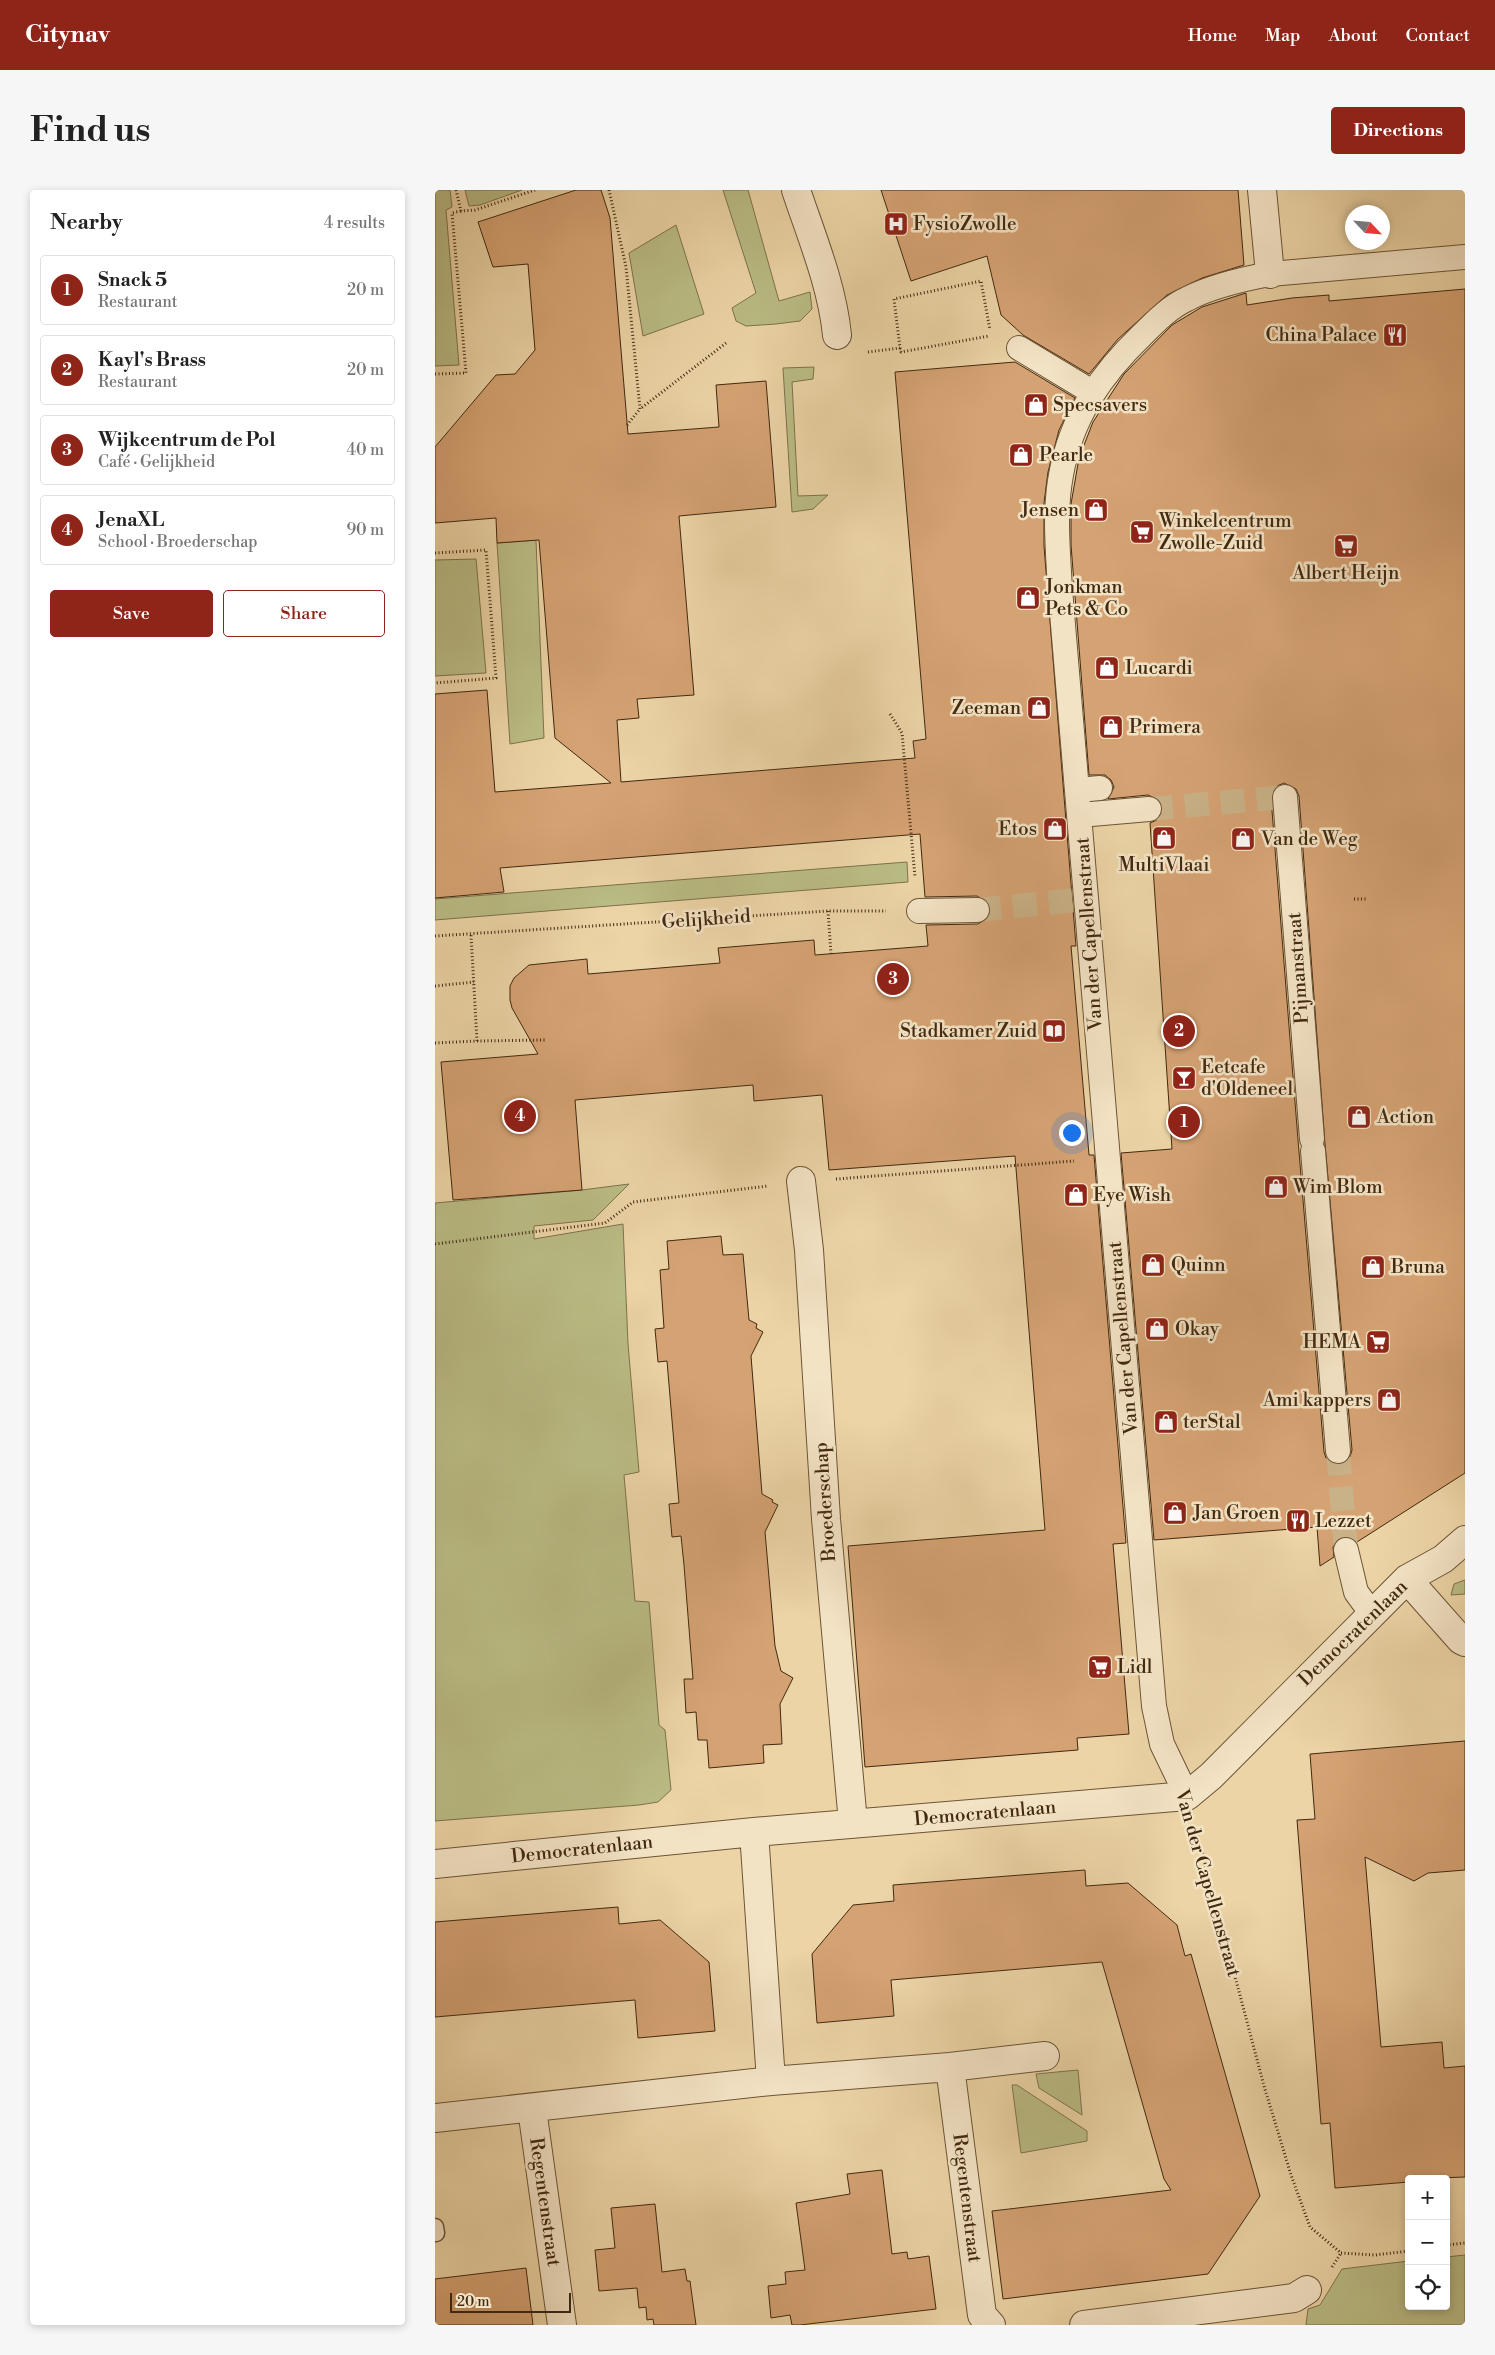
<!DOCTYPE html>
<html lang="en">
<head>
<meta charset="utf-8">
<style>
	body { margin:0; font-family:"Libre Bodoni",serif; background:#f6f6f6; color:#222 }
	.controls { position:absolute; right:15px; bottom:15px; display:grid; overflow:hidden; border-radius:5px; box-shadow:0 2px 8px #0003 }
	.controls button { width:45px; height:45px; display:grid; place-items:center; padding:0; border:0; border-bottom:1px solid #e0e0e0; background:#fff; color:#222; font:25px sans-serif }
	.compass { position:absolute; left:910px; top:15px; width:45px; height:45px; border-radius:50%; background:#fff; box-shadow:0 2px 8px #0003; rotate:116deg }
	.scale { position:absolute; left:15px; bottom:12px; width:121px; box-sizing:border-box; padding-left:5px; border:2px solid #422911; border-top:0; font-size:14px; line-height:18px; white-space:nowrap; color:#422911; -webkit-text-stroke:4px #f3e3c5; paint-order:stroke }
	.you { position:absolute; left:636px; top:942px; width:18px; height:18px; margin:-12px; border:4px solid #fff; border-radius:50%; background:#1a73e8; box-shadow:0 0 0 8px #1a73e833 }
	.badge { display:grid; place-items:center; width:32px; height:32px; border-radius:50%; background:#8f2418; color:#fff; font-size:16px; font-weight:700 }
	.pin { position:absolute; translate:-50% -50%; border:2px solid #fff; box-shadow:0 1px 5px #0006 }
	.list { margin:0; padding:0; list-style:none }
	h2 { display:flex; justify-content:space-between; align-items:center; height:65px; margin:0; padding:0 20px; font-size:21px }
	h2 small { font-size:16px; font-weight:400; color:#767676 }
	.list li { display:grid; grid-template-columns:32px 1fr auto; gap:15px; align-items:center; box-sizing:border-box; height:70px; margin:0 10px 10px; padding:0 10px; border:1px solid #e0e0e0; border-radius:5px }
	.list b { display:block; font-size:19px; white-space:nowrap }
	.list p { margin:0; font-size:16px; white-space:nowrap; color:#767676 }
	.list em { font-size:16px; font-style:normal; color:#767676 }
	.actions { display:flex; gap:10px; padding:15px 20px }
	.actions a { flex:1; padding:11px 0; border:1px solid #8f2418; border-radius:5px; text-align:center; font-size:18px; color:#8f2418 }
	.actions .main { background:#8f2418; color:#fff }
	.icon { flex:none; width:28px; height:28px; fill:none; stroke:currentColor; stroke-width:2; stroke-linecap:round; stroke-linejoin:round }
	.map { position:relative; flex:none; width:1030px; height:2135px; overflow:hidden; border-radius:5px }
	header { display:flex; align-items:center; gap:30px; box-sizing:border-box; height:70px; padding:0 25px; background:#8f2418; color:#fff }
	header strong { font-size:24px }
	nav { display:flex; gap:28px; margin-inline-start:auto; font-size:18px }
	.intro { display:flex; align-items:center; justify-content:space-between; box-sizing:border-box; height:120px; padding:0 30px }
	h1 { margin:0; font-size:35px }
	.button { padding:12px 22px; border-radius:5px; background:#8f2418; color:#fff; font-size:18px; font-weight:700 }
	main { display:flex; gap:30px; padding:0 30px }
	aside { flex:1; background:#fff; border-radius:5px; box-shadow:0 2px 8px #0003 }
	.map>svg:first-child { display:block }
	.green { fill:#babc85; stroke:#7e724b }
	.building { fill:#d5a273; stroke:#422911; fill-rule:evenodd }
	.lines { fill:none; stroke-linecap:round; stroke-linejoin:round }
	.pedestrian-tunnel { stroke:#cab288; stroke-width:24; stroke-dasharray:24 12; stroke-linecap:butt }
	.service-casing { stroke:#6c5436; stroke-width:19 }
	.pedestrian-casing { stroke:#6c5436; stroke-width:26 }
	.minor-casing { stroke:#6c5436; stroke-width:30 }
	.path { stroke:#422911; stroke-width:3; stroke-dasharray:1 2.5; stroke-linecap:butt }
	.service { stroke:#f3e3c5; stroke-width:16 }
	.pedestrian { stroke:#f3e3c5; stroke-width:24 }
	.minor { stroke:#f3e3c5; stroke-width:28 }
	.labels { text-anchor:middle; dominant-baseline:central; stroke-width:5; stroke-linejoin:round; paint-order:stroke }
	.poi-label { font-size:19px; fill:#422911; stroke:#f3e3c5; text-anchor:start }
	.street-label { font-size:19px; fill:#422911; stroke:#f3e3c5 }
</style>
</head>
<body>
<header>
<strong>Citynav</strong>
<nav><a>Home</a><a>Map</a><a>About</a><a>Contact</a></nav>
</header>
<div class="intro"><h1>Find us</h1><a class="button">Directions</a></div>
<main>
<aside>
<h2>Nearby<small>4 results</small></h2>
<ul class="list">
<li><span class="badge">1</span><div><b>Snack 5</b><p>Restaurant</p></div><em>20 m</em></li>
<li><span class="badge">2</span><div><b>Kayl's Brass</b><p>Restaurant</p></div><em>20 m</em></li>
<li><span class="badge">3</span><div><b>Wijkcentrum de Pol</b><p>Café · Gelijkheid</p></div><em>40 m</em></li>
<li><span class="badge">4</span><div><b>JenaXL</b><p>School · Broederschap</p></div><em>90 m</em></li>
</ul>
<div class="actions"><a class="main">Save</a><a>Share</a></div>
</aside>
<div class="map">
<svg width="1030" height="2135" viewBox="0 0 1030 2135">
	<rect width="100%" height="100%" fill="#ecd4a6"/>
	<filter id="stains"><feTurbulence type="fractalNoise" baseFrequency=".004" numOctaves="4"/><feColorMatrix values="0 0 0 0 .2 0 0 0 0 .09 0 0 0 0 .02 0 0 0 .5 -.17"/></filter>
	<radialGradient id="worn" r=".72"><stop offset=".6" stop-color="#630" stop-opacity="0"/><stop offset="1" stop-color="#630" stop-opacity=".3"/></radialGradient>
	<!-- green -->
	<path class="green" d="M0 0H15L17 17 11 20 24 175 0 176Z
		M30 0H87L45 15 34 16Z
		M288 0H313L344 111 375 102 377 119 365 131 341 134 311 136 301 131 297 118 321 103Z
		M241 35 269 124 208 146 194 63Z
		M379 177 378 189 357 192 363 306 393 305 378 319 357 322 348 178Z
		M101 350 109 548 75 554 62 353Z
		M41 369 51 483 0 486V370Z
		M472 672 473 692 0 730V709Z
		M194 994 158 1030 99 1036V1049L188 1034 193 1154 204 1282 189 1285 200 1411 214 1412 224 1535 230 1540 236 1600 223 1612 204 1615 0 1631V1013L147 1000Z
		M1030 1390V1404L1016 1405 1019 1394Z
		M643 1880 647 1925 604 1898 601 1884Z
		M577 1895H582L652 1941V1951L586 1963Z
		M1030 2065V2135H871L873 2119 885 2115 907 2079 974 2071V2116H1011V2067Z"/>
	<!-- building -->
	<path class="building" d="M141 0H166L175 28 193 244 284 237 281 195 331 191 341 317 244 326 259 505 202 509 204 528 182 530 186 592 480 568 478 551 491 549 460 182 580 172 640 208 624 240 613 282 609 313V356L641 756H636L654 965H659L691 1353 678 1354 694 1544 642 1548 643 1560 430 1577 413 1356 610 1340 580 966 394 980 387 905 319 911 318 895 140 910 147 1000 18 1010 6 872 103 864 77 818 75 810V796L79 788 94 775 152 769 153 784 285 773 283 758 379 750 380 765 493 756 491 735 543 734 554 727 556 720 553 713 542 706 490 707 485 644 65 678 69 702 0 708V504L52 500 60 602 176 593 120 548 104 350 62 353 61 328 0 333V257L61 185 80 184 100 160 93 74 58 77 43 32Z
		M446 0H803L809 75 767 88 732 105 683 149 654 184 588 145 566 125 552 66 476 91Z
		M1030 99V1283L922 1352 914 1347 902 1350 898 1357 899 1367 885 1376 882 1337 719 1350 686 963 737 959 715 633 722 630 728 618 725 611 713 605 673 609 679 597 676 590 670 585H654L636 355V314L644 268 658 232 689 184 737 135 767 117 811 103 812 115 857 108 894 105V111ZM849 593 861 599 864 606 890 954 917 1260 915 1267 905 1275 897 1273 891 1268 889 1262 863 950 836 608 837 602 842 596Z
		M286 1046 288 1065 308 1064 314 1130 322 1134 321 1138 328 1142 316 1166 327 1304 338 1310 337 1312 343 1315 330 1342 340 1456 346 1481 358 1488 345 1514 347 1554 328 1555 329 1573 274 1578 272 1550H263L261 1522 251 1523 249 1489H258L249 1375 246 1346 237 1347 234 1314 244 1313 232 1171 223 1172 220 1139 229 1138 225 1080 234 1079 232 1051Z
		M1030 1551V1680L993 1683 979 1691 930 1667 946 1857 1007 1852 1009 1878 1030 1876V1987L974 1989V1992L900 1998 895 1933 886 1934 862 1630 880 1629 875 1564Z
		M650 1680 651 1696 693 1693 742 1735 750 1766 756 1764 825 2006 773 2084 568 2109 557 2021 736 2000 729 1989 667 1772 456 1790 459 1826 382 1833 377 1764 418 1715 459 1711 458 1695Z
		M183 1717 184 1734 225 1730 274 1772 280 1841 203 1848 200 1810 0 1827V1732Z
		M447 1980 457 2064 472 2062 473 2069 494 2066 501 2119 365 2135H357L355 2125 336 2128 333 2096 351 2094 350 2082 370 2080 361 2013 415 2004 412 1984Z
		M220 2014 227 2082 250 2079 252 2091H255L261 2135H219L218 2129 212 2130 211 2117 204 2118 202 2098 164 2101 160 2060 180 2058 176 2018Z
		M91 2078 98 2135H0V2089Z"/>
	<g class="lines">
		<!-- pedestrian-tunnel -->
		<path class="pedestrian-tunnel" d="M714 619 850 607
			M542 720 641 710
			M903 1261 911 1360"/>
		<defs>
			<path id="service" d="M0 2037 1 2043"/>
			<path id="pedestrian" d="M584 158 657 202
				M643 600 665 598
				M850 607 877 949
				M645 625 714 619
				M484 721 542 720
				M878 961 903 1261
				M911 1360 921 1402 937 1424
				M752 1606 727 1554 719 1516 625 399C623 361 619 322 626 285 636 228 666 184 708 144 720 132 736 116 752 109 777 96 808 89 835 84L1030 67"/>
			<path id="minor" d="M361 0C377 48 397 95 402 145
				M827 0 835 84
				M366 991 374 1060 391 1329 418 1633
				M972 1389 1026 1450 1030 1452
				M319 1642 336 1891
				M0 1674 319 1642 752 1606 776 1586 972 1389 1008 1369 1030 1350
				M515 1877 547 2125 556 2135
				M97 1919 127 2135
				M0 1928 336 1891 515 1877 610 1866
				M649 2135 859 2108 872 2100"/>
		</defs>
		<!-- service casing -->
		<use href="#service" class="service-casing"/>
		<!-- pedestrian casing -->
		<use href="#pedestrian" class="pedestrian-casing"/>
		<!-- minor casing -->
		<use href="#minor" class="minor-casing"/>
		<!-- path -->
		<path class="path" d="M21 0 26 21 40 20 100 0
			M174 0 191 77 205 219 291 153
			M465 158 466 162 554 146
			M433 162 465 158 459 109 546 91 555 140
			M0 184 31 183 17 23 26 21
			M192 235 205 219
			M0 363 51 360 61 488 0 493
			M455 524 467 543 480 687
			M919 709H932
			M393 721 396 764
			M0 746 393 721H451
			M0 796 39 792
			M42 851 110 850
			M0 853 42 851 36 745
			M401 989 639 971
			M0 1054 170 1033 198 1012 333 996
			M761 1639 829 1896 856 1985 875 2037 906 2063
			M1011 2055 1030 2053
			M906 2063 940 2065 974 2061
			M897 2077 906 2063"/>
		<!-- service -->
		<use href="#service" class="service"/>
		<!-- pedestrian -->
		<use href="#pedestrian" class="pedestrian"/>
		<!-- minor -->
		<use href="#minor" class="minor"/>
	</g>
	<!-- icons -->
	<defs>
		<symbol id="hospital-square" viewBox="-11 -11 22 22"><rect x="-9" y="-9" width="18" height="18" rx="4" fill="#8f2418" stroke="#f3e3c5"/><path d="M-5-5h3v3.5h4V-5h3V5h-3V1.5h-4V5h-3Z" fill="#fff"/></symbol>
		<symbol id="restaurant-square" viewBox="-11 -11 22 22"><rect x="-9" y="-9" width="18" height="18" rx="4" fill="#8f2418" stroke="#f3e3c5"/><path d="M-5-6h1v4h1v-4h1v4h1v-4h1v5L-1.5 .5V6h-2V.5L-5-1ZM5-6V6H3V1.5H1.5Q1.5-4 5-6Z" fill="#fff"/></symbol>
		<symbol id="shop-square" viewBox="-11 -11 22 22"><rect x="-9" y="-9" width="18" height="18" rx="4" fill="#8f2418" stroke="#f3e3c5"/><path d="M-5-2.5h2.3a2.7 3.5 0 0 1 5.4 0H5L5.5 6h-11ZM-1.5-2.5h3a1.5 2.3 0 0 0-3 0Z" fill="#fff"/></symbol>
		<symbol id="supermarket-square" viewBox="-11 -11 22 22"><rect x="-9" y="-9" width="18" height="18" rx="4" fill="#8f2418" stroke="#f3e3c5"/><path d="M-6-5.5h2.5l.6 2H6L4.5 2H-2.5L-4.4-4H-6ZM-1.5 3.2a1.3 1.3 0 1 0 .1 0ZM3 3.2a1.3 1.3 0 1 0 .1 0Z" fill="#fff"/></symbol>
		<symbol id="library-square" viewBox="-11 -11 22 22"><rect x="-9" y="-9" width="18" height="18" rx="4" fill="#8f2418" stroke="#f3e3c5"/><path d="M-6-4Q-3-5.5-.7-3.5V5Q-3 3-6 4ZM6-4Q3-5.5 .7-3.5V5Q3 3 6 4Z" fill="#fff"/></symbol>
		<symbol id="bar-square" viewBox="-11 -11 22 22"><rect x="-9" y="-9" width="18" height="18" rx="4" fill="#8f2418" stroke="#f3e3c5"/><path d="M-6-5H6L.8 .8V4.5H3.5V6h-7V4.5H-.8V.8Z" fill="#fff"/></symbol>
	</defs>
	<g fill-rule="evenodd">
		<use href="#hospital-square" x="447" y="20" width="28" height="28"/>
		<use href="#restaurant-square" x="946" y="131" width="28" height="28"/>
		<use href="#shop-square" x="587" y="201" width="28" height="28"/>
		<use href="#shop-square" x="572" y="251" width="28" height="28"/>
		<use href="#shop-square" x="647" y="306" width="28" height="28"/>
		<use href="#supermarket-square" x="693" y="328" width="28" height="28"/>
		<use href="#supermarket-square" x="897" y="342" width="28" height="28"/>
		<use href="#shop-square" x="579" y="394" width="28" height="28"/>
		<use href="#shop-square" x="658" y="464" width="28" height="28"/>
		<use href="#shop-square" x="590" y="504" width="28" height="28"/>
		<use href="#shop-square" x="662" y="523" width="28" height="28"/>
		<use href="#shop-square" x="606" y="625" width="28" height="28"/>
		<use href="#shop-square" x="715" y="634" width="28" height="28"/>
		<use href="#shop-square" x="794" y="635" width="28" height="28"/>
		<use href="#library-square" x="605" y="827" width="28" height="28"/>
		<use href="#bar-square" x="735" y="874" width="28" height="28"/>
		<use href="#shop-square" x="910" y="913" width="28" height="28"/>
		<use href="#shop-square" x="827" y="983" width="28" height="28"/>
		<use href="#shop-square" x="627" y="991" width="28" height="28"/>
		<use href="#shop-square" x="704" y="1061" width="28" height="28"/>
		<use href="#shop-square" x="924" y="1063" width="28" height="28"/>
		<use href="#shop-square" x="708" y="1125" width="28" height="28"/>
		<use href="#supermarket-square" x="929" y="1138" width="28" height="28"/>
		<use href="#shop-square" x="940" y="1196" width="28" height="28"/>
		<use href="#shop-square" x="717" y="1218" width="28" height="28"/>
		<use href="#shop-square" x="726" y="1309" width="28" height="28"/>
		<use href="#restaurant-square" x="849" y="1317" width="28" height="28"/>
		<use href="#supermarket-square" x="651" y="1463" width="28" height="28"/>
	</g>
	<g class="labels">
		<!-- poi labels -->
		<g class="poi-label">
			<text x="478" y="34">FysioZwolle</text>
			<text x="942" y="145" text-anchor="end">China Palace</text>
			<text x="618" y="215">Specsavers</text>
			<text x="604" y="265">Pearle</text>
			<text x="644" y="320" text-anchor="end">Jensen</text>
			<text x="724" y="331">Winkelcentrum<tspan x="724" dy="22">Zwolle-Zuid</tspan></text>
			<text x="911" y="383" text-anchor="middle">Albert Heijn</text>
			<text x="610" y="397">Jonkman<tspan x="610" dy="22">Pets &amp; Co</tspan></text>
			<text x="690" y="478">Lucardi</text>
			<text x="586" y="518" text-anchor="end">Zeeman</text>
			<text x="694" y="537">Primera</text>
			<text x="602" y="639" text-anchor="end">Etos</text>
			<text x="826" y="649">Van de Weg</text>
			<text x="729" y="675" text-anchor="middle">MultiVlaai</text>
			<text x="602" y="841" text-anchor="end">Stadkamer Zuid</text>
			<text x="766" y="877">Eetcafe<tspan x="766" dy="22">d'Oldeneel</tspan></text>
			<text x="942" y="927">Action</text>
			<text x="858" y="997">Wim Blom</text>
			<text x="658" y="1005">Eye Wish</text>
			<text x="736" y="1075">Quinn</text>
			<text x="956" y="1077">Bruna</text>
			<text x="740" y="1139">Okay</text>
			<text x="926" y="1152" text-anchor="end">HEMA</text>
			<text x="936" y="1210" text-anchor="end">Ami kappers</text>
			<text x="748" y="1232">terStal</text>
			<text x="758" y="1323">Jan Groen</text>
			<text x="880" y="1331">Lezzet</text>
			<text x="682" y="1477">Lidl</text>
		</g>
		<!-- street labels -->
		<g class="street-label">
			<text transform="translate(271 729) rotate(-4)">Gelijkheid</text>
			<text transform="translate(654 744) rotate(-94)">Van der Capellenstraat</text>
			<text transform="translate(863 778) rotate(-94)">Pijmanstraat</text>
			<text transform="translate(688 1148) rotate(-95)">Van der Capellenstraat</text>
			<text transform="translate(390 1312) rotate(-94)">Broederschap</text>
			<text transform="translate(918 1443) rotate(-44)">Democratenlaan</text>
			<text transform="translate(550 1623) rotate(-5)">Democratenlaan</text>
			<text transform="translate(147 1659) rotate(-6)">Democratenlaan</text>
			<text transform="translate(773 1693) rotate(74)">Van der Capellenstraat</text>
			<text transform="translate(532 2008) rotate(83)">Regentenstraat</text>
			<text transform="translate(110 2012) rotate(82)">Regentenstraat</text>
		</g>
	</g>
	<rect width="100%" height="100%" filter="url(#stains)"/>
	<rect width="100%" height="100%" fill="url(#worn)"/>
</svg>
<div class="controls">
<button>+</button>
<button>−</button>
<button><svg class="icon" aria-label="locate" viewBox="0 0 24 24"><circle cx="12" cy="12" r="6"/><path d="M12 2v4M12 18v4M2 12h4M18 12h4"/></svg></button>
</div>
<svg class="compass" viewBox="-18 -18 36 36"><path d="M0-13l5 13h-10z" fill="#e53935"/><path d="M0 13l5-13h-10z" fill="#767676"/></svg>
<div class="scale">20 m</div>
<div class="you"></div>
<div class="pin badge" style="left:749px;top:932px">1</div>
<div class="pin badge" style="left:744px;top:841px">2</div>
<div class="pin badge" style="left:458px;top:789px">3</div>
<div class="pin badge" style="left:85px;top:926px">4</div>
</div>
</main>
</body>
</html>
